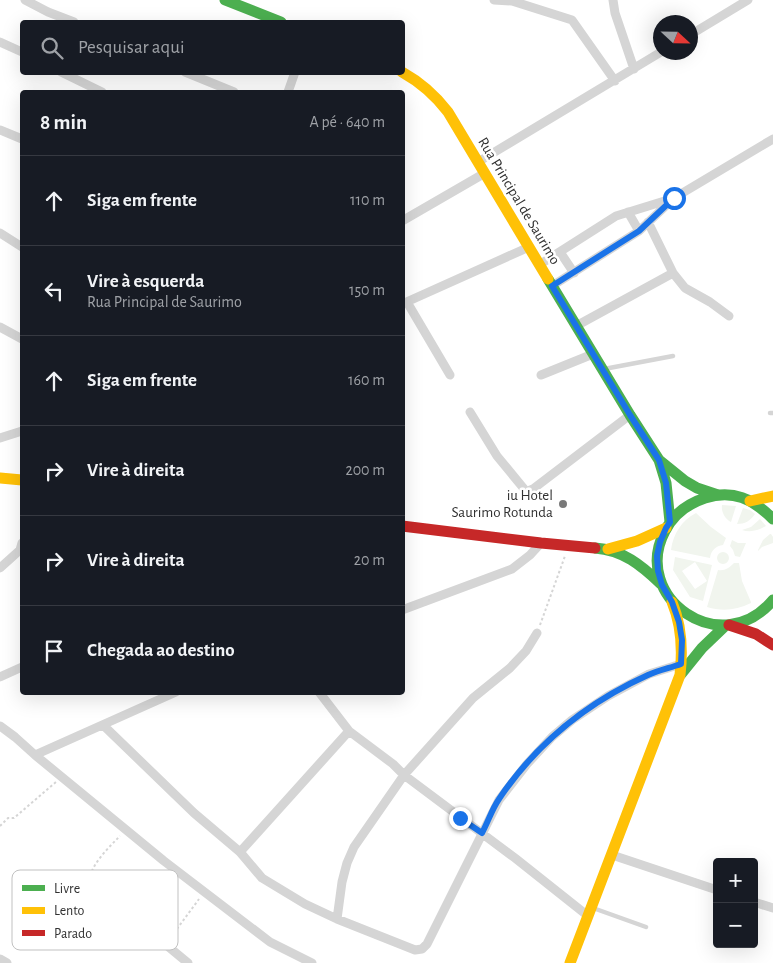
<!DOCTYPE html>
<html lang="pt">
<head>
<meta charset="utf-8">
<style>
	body { margin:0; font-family:"Alegreya Sans",sans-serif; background:#242831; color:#f1f3f6 }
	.controls { position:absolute; right:15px; bottom:15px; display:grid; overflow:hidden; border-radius:5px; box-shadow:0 5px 20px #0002 }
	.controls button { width:45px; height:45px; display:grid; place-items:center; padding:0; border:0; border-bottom:1px solid #363941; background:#171b24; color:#f1f3f6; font:25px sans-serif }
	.compass { position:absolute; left:653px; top:15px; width:45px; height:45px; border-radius:50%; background:#171b24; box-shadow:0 5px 20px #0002; rotate:112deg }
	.stop { position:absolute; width:15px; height:15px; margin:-11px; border:4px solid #1a73e8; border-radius:50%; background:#fff }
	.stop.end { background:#1a73e8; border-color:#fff; box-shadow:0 1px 5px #0008 }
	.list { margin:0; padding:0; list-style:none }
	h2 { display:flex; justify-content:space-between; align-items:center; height:65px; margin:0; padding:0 20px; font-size:21px }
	h2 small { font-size:16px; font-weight:400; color:#9ea1a6 }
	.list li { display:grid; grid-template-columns:32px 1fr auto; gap:15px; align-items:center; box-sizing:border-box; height:90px; padding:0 20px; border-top:1px solid #363941 }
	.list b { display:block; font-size:19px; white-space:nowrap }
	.list p { margin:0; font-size:16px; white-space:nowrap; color:#9ea1a6 }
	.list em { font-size:16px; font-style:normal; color:#9ea1a6 }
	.icon { flex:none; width:28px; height:28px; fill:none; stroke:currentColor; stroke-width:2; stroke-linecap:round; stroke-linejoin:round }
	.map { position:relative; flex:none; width:773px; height:963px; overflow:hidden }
	.search { position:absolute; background:#171b24; box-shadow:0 5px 20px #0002; left:20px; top:20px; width:385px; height:55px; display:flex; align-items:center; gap:12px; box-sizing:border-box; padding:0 18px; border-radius:5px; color:#9ea1a6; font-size:19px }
	.panel { position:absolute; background:#171b24; box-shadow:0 5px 20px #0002; left:20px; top:90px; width:385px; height:605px; border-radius:5px }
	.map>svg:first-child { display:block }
	.green { fill:#f1f5ee; fill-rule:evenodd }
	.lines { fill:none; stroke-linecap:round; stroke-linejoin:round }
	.path { stroke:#d5d5d5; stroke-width:2; stroke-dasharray:2.5 2.5; stroke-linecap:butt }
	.lane { stroke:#d5d5d5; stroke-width:4.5 }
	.street { stroke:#d5d5d5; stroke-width:9 }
	.fast { stroke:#4caf50; stroke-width:11 }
	.slow { stroke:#ffc107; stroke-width:11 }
	.jam { stroke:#c62828; stroke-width:11 }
	.route { stroke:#1a73e8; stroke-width:6 }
	.poi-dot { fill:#797979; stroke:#fff; stroke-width:2 }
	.labels { text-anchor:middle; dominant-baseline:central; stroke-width:5; stroke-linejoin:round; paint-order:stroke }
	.street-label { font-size:15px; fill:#313131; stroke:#fff }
	.poi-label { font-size:15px; fill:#313131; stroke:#fff; text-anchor:end }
	.key { fill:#fff; stroke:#c1c1c1; stroke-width:1 }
	.key-label { font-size:14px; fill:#313131 }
</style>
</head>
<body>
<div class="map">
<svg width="773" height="963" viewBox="0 0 773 963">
	<rect width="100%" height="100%" fill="#fff"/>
	<!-- green -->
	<path class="green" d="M722 505 736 506 731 522C725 519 721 512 722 505Z
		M743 508 750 510 755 514C750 521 745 524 737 524Z
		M696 513 711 527 726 538 723 545C716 546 711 550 710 558L671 550C673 534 682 520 696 513Z
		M760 519 766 526C759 530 751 533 742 530L751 527Z
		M770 534H771L773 537V543L762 547 758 551V550L763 540Z
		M732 540 738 543H746L740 557 735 556 733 550 730 546Z
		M717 558a6 6 0 1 1 12 0a6 6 0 1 1-12 0Z
		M675 557 712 565 703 601 690 597 673 570ZM695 562 707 581 695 589 682 571Z
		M734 563H739L742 581 751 602V603C736 610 723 612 707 607L718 570C725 571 729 568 734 563Z"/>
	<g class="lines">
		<!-- path -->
		<path class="path" d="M540 625 565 556
			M0 826 8 818H14L56 782
			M113 900 89 878C94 862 108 848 120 836
			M171 937 199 899"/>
		<!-- lane -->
		<path class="lane" d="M604 369 673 356
			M770 413H773
			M593 908 646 927"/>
		<!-- street -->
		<path class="street" d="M25 0 48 12 74 22
			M494 0 512 1 572 20 615 81
			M613 0 615 13 634 69
			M690 35 748 0
			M0 42 22 52
			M61 72 102 92
			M185 72 234 92
			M288 92 295 72
			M0 130 22 139
			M478 162 661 52
			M628 212 639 231
			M402 221 485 173
			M0 233 22 247
			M560 252 574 273
			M539 265 616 216 671 199
			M673 273 685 288 710 302 729 316
			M552 286 639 231 674 198 773 139
			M407 302 450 375
			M402 304 529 247
			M576 326 673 273 648 222
			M0 327 22 339
			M541 375 593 354
			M470 412 497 456 525 490 528 491 533 489 630 415
			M0 438 22 431
			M0 568 20 550 22 543
			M402 610 512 569 530 555 541 543
			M0 677 22 667
			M319 692 349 731 393 764 404 775 515 858 588 916
			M103 725 194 813 240 852 262 878 305 904 337 919 415 950 422 949 427 944 499 800 527 764 552 737 572 720 608 696 649 674 681 664
			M0 726 15 737 35 755 164 861 270 942 312 963
			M35 755 176 692
			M240 852 349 731
			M612 855 717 890
			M754 902 773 908
			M118 905 188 963
			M337 919 342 882 347 863 354 847 404 775 473 698 510 668 526 651 537 633
			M0 959 7 963"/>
		<!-- fast -->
		<path class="fast" d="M225 0 281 22
			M548 279 630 415 659 460 666 483 670 522
			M659 460 685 481 697 488 718 495
			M773 519C753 499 733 489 705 498 687 504 673 515 665 531 630 597 721 662 773 600
			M595 548C623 550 641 565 661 584
			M681 674 702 648 726 625"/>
		<!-- slow -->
		<path class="slow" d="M402 72C420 82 435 95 448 112L548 279
			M0 478 22 480
			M750 501 773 496
			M608 549 637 541 666 528
			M570 963 680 675C683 649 682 626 672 602"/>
		<!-- jam -->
		<path class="jam" d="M402 526 541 543 595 548
			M729 625 756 634 773 645"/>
	</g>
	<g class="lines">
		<!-- route -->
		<path class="route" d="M460 818 482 833C488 822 492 809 499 799 536 744 588 702 648 675 659 670 670 668 681 664L682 640 679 622 672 602 662 585 658 571 657 556 660 542 666 528 670 522 666 483 659 460 630 415 552 286 639 231 674 198"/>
	</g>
	<!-- markers -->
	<circle class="poi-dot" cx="563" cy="504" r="5"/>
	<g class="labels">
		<!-- street labels -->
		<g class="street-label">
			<text transform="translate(519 201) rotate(59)">Rua Principal de Saurimo</text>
		</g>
		<!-- poi labels -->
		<g class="poi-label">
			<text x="553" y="495">iu Hotel<tspan x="553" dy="17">Saurimo Rotunda</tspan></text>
		</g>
	</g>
	<!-- legend -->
	<rect x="12" y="870" width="166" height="80" rx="8" class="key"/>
	<rect x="22" y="885" width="23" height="6" fill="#4caf50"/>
	<rect x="22" y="907" width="23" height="7" fill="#ffc107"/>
	<rect x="22" y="930" width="23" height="6" fill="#c62828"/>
	<g class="key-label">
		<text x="54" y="893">Livre</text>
		<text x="54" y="915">Lento</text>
		<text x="54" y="938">Parado</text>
	</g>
</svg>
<div class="controls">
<button>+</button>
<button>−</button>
</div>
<svg class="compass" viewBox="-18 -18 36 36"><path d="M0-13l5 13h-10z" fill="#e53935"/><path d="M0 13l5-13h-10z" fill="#9ea1a6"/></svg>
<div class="stop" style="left:674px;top:198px"></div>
<div class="stop end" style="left:460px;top:818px"></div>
<div class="search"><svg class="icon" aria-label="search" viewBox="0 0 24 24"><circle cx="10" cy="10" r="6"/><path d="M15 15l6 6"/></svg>Pesquisar aqui</div>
<section class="panel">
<h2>8 min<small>A pé · 640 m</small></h2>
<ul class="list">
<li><svg class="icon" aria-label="ahead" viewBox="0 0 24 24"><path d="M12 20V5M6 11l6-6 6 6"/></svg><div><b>Siga em frente</b></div><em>110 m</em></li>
<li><svg class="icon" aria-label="left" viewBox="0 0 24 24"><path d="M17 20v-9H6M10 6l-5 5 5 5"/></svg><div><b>Vire à esquerda</b><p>Rua Principal de Saurimo</p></div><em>150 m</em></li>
<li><svg class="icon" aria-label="ahead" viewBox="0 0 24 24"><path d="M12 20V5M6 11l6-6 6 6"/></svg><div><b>Siga em frente</b></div><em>160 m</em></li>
<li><svg class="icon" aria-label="right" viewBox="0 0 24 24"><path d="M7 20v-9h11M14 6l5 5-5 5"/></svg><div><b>Vire à direita</b></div><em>200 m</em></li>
<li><svg class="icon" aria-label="right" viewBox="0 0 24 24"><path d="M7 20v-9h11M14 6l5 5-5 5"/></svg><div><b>Vire à direita</b></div><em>20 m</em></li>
<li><svg class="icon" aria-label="arrive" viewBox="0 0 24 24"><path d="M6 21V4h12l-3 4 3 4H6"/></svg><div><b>Chegada ao destino</b></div></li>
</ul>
</section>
</div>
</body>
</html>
